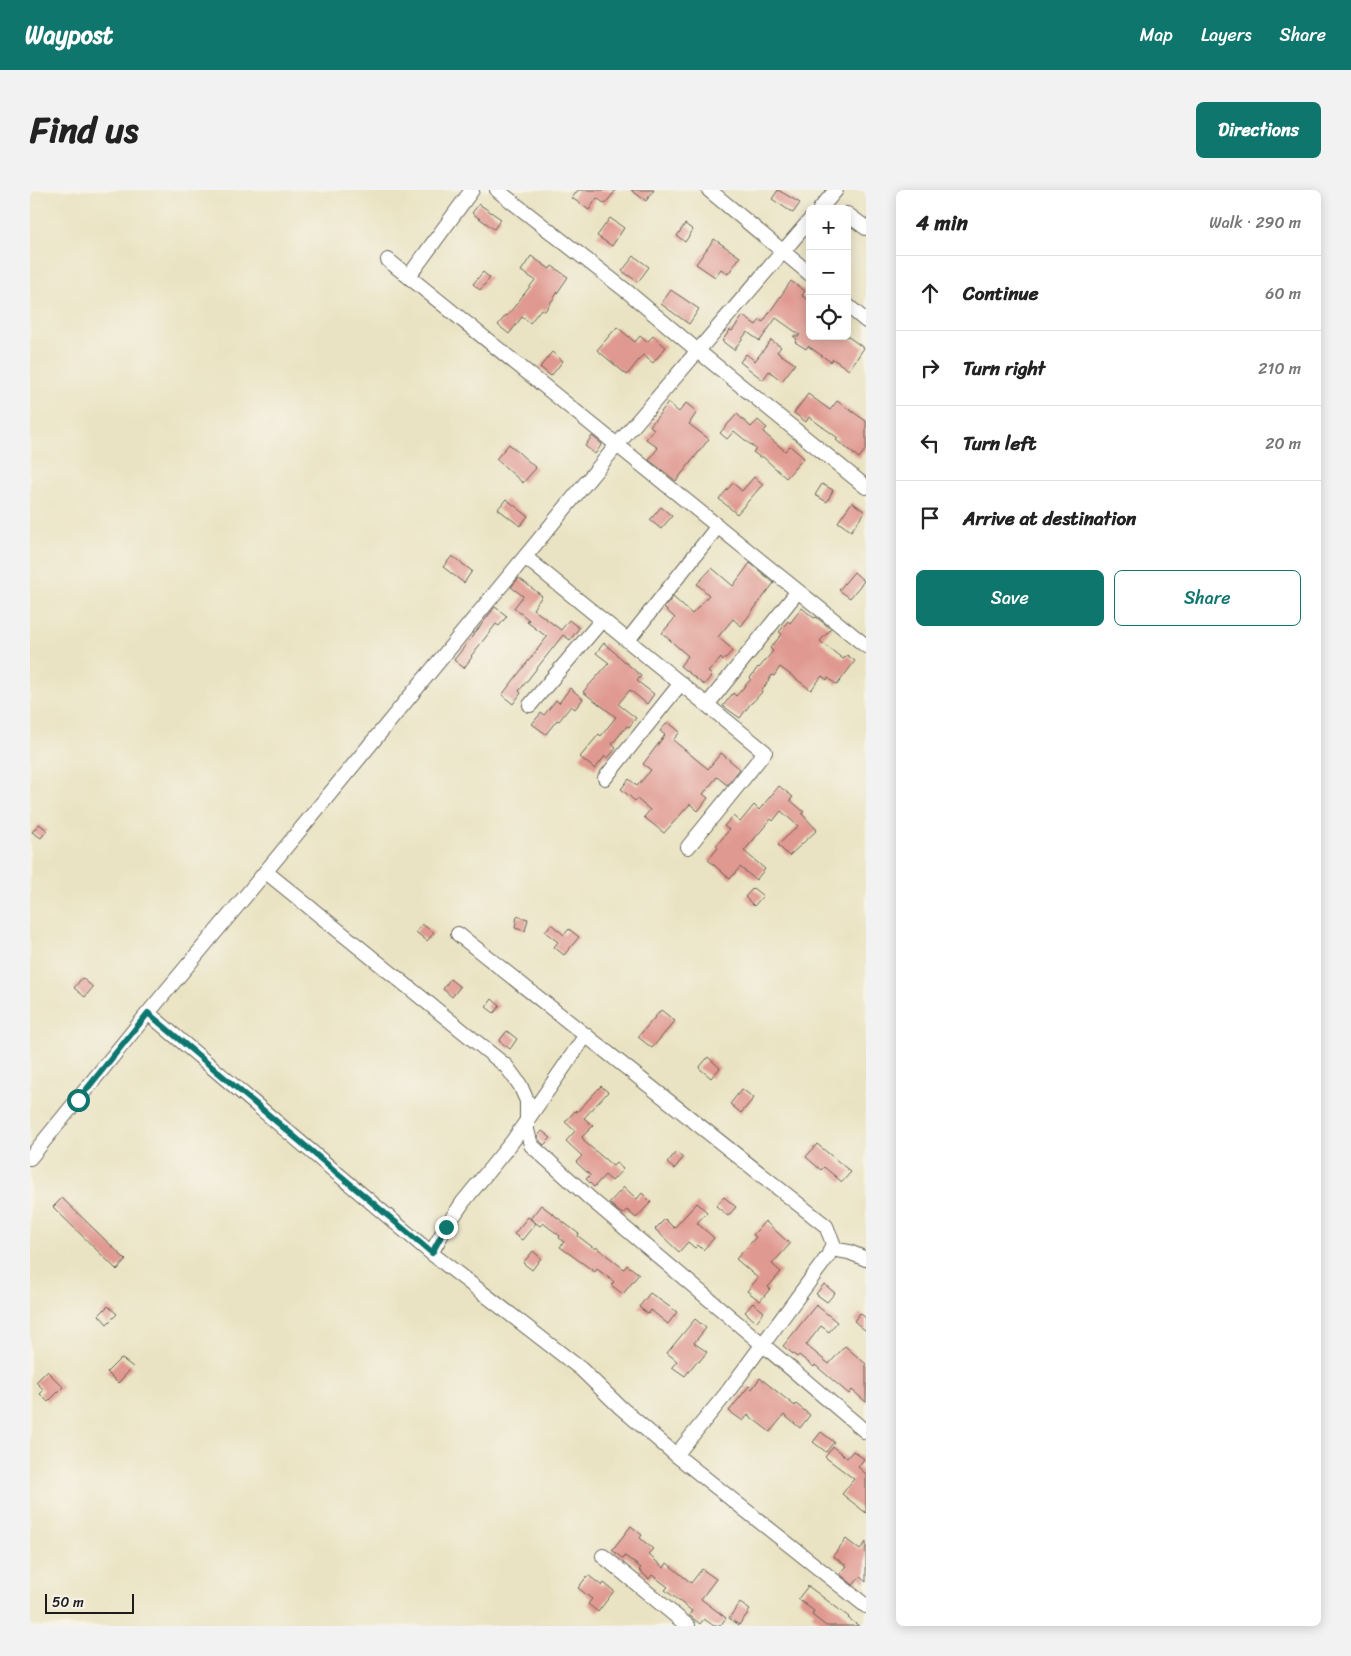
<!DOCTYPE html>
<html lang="en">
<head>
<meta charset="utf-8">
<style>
	body { margin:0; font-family:Sriracha,sans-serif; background:#f2f2f2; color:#222 }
	.controls { position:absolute; right:15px; top:15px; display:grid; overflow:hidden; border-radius:8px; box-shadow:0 2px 12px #0003 }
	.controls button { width:45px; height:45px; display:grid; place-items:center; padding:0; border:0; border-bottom:1px solid #e0e0e0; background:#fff; color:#222; font:25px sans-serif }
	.scale { position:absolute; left:15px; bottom:12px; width:89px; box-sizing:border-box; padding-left:5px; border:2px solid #1c1c1c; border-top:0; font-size:14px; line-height:18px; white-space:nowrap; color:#1c1c1c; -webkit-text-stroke:4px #f7f3e8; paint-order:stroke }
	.stop { position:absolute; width:15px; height:15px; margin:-11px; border:4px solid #0f766e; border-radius:50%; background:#fff }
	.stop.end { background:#0f766e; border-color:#fff; box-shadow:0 1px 5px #0008 }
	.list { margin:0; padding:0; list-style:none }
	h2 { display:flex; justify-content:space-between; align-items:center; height:65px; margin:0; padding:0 20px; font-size:21px }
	h2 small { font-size:16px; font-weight:400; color:#767676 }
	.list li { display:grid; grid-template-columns:32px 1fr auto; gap:15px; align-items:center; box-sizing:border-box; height:75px; padding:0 20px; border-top:1px solid #e0e0e0 }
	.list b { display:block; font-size:19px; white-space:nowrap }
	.list em { font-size:16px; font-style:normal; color:#767676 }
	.actions { display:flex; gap:10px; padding:15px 20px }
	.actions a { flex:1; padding:11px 0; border:1px solid #0f766e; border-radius:8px; text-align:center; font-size:18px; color:#0f766e }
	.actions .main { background:#0f766e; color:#fff }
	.icon { flex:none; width:28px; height:28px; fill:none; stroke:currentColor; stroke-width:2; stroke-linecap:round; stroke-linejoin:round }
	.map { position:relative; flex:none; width:836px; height:1436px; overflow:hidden; border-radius:8px }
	header { display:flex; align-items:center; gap:30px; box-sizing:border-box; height:70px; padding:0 25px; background:#0f766e; color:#fff }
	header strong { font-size:24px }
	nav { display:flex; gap:28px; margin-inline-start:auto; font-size:18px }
	.intro { display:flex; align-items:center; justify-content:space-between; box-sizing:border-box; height:120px; padding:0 30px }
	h1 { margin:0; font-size:35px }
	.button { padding:12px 22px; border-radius:8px; background:#0f766e; color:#fff; font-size:18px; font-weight:700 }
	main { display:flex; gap:30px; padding:0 30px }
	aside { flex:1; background:#fff; border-radius:8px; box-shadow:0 2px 12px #0003 }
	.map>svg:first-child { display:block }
	.building { fill:#e09991 }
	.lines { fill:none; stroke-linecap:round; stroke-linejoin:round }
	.minor-casing { stroke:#646256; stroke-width:16 }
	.minor { stroke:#fff; stroke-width:14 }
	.route { stroke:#0f766e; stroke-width:6 }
</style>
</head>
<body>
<header>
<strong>Waypost</strong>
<nav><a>Map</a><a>Layers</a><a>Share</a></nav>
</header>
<div class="intro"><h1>Find us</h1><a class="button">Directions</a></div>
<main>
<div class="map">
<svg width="836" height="1436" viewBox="0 0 836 1436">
	<rect width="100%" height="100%" fill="#f7f3e8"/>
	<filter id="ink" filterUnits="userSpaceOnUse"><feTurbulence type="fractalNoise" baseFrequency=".02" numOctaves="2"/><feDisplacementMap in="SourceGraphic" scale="10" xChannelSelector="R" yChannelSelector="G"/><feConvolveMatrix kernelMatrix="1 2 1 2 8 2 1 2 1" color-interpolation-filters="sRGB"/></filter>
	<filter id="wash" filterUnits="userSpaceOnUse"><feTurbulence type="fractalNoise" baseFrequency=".0096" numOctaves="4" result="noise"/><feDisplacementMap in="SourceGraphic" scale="20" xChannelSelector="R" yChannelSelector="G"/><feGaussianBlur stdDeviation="1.12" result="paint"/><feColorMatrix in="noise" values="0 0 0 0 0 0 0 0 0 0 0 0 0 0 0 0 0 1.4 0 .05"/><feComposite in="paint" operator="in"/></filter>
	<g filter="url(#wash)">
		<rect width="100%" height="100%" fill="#eae3c3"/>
		<g id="blocks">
			<!-- building -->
			<path class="building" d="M548 0H586L575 14 567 8 559 20 542 8Z
				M601 0H624L616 11Z
				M748 0 770 13 763 23 742 9Z
				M449 14 471 29 464 39 442 23Z
				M580 28 594 38 582 56 567 46Z
				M655 34 663 40 655 52 647 46Z
				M684 49 710 67 698 84 691 79 685 87 666 74Z
				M501 66 520 79 522 76 538 87 515 121 511 119 500 133 492 127 479 144 468 135 476 125 477 126 505 90 491 81Z
				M604 66 619 77 608 92 592 81Z
				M453 82 460 88 450 100 443 94Z
				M761 91 775 101 772 106 780 111V146H817L834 158 819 180 803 169 801 172 778 156 776 159 765 152 767 149 763 146H769L770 145 746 128 730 151 717 142 704 160 692 151 700 140 702 141 713 126 726 135 730 130 733 132Z
				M641 100 669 119 659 134 631 114Z
				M587 137 605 152 610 146 617 152 623 146 636 157 623 173 613 165 597 185 567 160Z
				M741 150 751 157 747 162 765 174 752 191 739 181 733 190 710 172 716 164 725 171Z
				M522 162 533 171 521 186 510 177Z
				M778 204 800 220 807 211 836 231V259L829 268 806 250 808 248 779 227 776 232 764 223Z
				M638 213 649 222 656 213 667 222 659 234 679 249 646 291 619 270 628 258 616 249 624 239 620 236Z
				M707 224 721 237 728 230 737 238 733 242 755 261 760 256 774 268 756 288 732 266 731 268 723 262 726 259 704 241 697 249 690 243Z
				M562 246 572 254 565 264 555 256Z
				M479 254 506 278 493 293 466 269Z
				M724 287 733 294 707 324 689 309 703 293 712 301Z
				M792 294 803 300 797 312 785 305Z
				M476 309 498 326 490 336 468 319Z
				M822 312 835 322 821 341 808 332Z
				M631 317 642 326 631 339 620 330Z
				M422 366 442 381 434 393 413 377Z
				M720 373 744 393 711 436 703 429 688 447 703 460 693 471 691 468 678 482 682 485 674 495 650 476 658 466 632 443 645 428 634 418 643 407 662 424 679 405 667 394 682 378 703 396Z
				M824 382 834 391 820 408 809 400Z
				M489 388 512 406 503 419 531 440 539 430 549 438 540 450 533 445 489 501 491 503 483 514 472 505 517 447 497 432 499 430 484 418 493 406 481 397Z
				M465 417 477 426 469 436 466 434 441 466 442 467 434 478 424 470Z
				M772 418 784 428 786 427 801 439 790 451 813 469 817 465 825 471 807 495 798 488 797 490 792 486 781 500 750 477 744 486 742 485 731 502H732L722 513H721L710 528 693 516 703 503 706 506 721 489 720 488 728 477 729 478 743 461 740 458 752 444 749 442 758 431 760 433Z
				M574 453 611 486 607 491 624 504 617 514 600 500 588 514 606 528 599 537 597 536 582 554 586 558 578 568 575 566 565 579 550 567 569 544 571 546 586 527 553 502 579 473 566 463Z
				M540 498 553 509 545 519 541 516 529 531 527 530 516 544 502 534 511 523 514 525 526 510 529 513Z
				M638 532 650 542 643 550 678 579 691 563 710 579 697 595 687 587 673 604 678 608 668 621 660 614 634 643 614 627 620 620 607 609 605 611 591 599 599 589 607 596 621 580 613 574 635 545 630 541Z
				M749 596 763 607 760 610 774 622 772 624 787 640 759 666 748 655 768 636 751 621 743 631 741 629 714 661 735 679 726 690 710 677 700 689 678 670 688 658 686 656 699 640 694 636 703 626 710 632 724 615 729 620Z
				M9 634 17 640 11 648 2 642Z
				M723 698 733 706 724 716 715 707Z
				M487 726 498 729 495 741 485 738Z
				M392 734 404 743 397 751 386 742Z
				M521 734 534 745 539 739 549 747 534 765 524 757 528 752 515 742Z
				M52 788 63 797 55 807 44 798Z
				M420 789 430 797 422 807 413 799Z
				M462 809 470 816 464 823 456 817Z
				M631 820 645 831 622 858 608 847Z
				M477 841 487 849 480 859 469 851Z
				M678 867 690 878 681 888 669 878Z
				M571 896 578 902 554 928 563 936 552 947 556 953 583 976 586 973 593 979 582 991 575 985 564 997 556 989 560 985 546 972 552 966 536 951 545 941 535 932 546 920 547 922Z
				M712 899 724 908 711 923 700 914Z
				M512 941 521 948 514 955 509 950 508 946Z
				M787 954 821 982 812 992 794 977 791 980 776 967Z
				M646 962 653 968 644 979 637 973Z
				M594 997 607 1009 612 1003 621 1012 606 1028 597 1020 592 1024 579 1013Z
				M694 1007 706 1017 698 1026 686 1016Z
				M32 1008 96 1070 87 1080 23 1017Z
				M667 1013 677 1022 667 1033 684 1048 673 1060 668 1055 665 1058 658 1052 649 1062 625 1039 635 1029 644 1038Z
				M511 1015 549 1044 548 1046 565 1059 566 1057 594 1079 597 1075 609 1084 593 1104 581 1095 584 1092 567 1079 565 1082 530 1057 534 1052 529 1048 530 1046 513 1033 510 1036 500 1029Z
				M498 1027 506 1033 492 1050 484 1044Z
				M735 1031 760 1054 742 1074 751 1082 738 1097 740 1099 730 1111 717 1101 728 1088 706 1069 726 1047 723 1045Z
				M503 1061 511 1068 502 1080 493 1073Z
				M794 1094 805 1103 797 1112 786 1104Z
				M620 1103 647 1122 638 1134 621 1120 618 1124 609 1117Z
				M723 1113 734 1122 726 1132 715 1122Z
				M786 1115 807 1132 799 1142 791 1136 776 1155 799 1174 815 1156 836 1174V1212L822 1200 819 1204 785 1175 784 1177 769 1165 767 1167 753 1156Z
				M78 1116 87 1124 77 1134 69 1125Z
				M830 1123 836 1128V1141L824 1131Z
				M665 1129 676 1138 664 1153 677 1162 669 1172 667 1171 655 1186 642 1177 647 1171 637 1163Z
				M91 1168 103 1177 88 1193 77 1182Z
				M17 1181 33 1197 18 1212 10 1204 14 1200 6 1192Z
				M730 1188 765 1216 766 1214 780 1225 770 1238 754 1225 740 1242 718 1225 713 1231 699 1221 719 1196 722 1199Z
				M791 1242 804 1252 796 1262 783 1252Z
				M803 1257 817 1268 823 1261 834 1269 828 1277 836 1284V1323L812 1304 824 1289 795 1267Z
				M601 1336 612 1345 610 1348 623 1359 618 1364 634 1378 637 1373 661 1393 672 1379 686 1389 671 1409 696 1428 690 1436H684L674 1429 670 1434 659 1425 662 1421 635 1400 638 1397 622 1385 619 1389 609 1380 611 1378 595 1366 593 1369 582 1360Z
				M816 1349 830 1360 836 1352V1392L830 1387 823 1395 810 1384 817 1376 803 1366Z
				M558 1385 572 1396 574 1393 584 1401 568 1422 558 1414 562 1409 548 1398Z
				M778 1396 819 1427 818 1428 829 1436H796L782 1425 784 1421 768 1409Z
				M710 1413 720 1420 709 1435 699 1428Z"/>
		</g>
	</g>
	<g filter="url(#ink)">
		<use href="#blocks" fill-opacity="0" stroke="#646256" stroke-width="1"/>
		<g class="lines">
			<defs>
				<path id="minor" d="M467 0 599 103 668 161 836 297
					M679 0 780 84
					M790 19 806 0
					M817 24 836 38
					M358 70 836 456
					M379 86 442 0
					M817 115 836 131
					M495 367 735 562 658 657
					M598 450 688 336
					M500 515 572 430
					M677 515 768 401
					M575 588 651 493
					M236 682 476 876 490 895 497 911V940L501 955 563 1011 836 1242
					M428 744 796 1036 803 1053 798 1066 696 1204 646 1265
					M118 823 401 1063 551 1179 590 1217 646 1265 836 1416
					M0 968 118 823 218 703 587 255 780 30
					M801 1059 819 1062 836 1069
					M401 1063 416 1037 433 1012 482 952 556 845
					M573 1366 658 1436"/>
			</defs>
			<!-- minor casing -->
			<use href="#minor" class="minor-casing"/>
			<!-- minor -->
			<use href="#minor" class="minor"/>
		</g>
	</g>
	<g class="lines" filter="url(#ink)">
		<!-- route -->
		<path class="route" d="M48 910 118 823 402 1063 416 1037"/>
	</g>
</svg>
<div class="controls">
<button>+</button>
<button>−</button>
<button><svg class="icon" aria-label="locate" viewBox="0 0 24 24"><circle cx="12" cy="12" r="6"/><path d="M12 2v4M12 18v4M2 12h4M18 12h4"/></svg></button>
</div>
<div class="scale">50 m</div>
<div class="stop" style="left:48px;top:910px"></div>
<div class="stop end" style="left:416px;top:1037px"></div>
</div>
<aside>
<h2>4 min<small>Walk · 290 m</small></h2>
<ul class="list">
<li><svg class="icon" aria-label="ahead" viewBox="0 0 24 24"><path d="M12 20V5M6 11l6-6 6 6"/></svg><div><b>Continue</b></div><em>60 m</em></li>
<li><svg class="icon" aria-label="right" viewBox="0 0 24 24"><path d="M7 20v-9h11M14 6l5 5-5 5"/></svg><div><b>Turn right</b></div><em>210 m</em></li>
<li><svg class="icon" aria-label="left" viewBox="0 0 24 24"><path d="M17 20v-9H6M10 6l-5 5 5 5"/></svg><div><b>Turn left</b></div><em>20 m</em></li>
<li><svg class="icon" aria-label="arrive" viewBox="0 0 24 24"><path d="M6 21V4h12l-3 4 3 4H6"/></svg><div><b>Arrive at destination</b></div></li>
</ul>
<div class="actions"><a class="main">Save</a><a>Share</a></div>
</aside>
</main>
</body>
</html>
